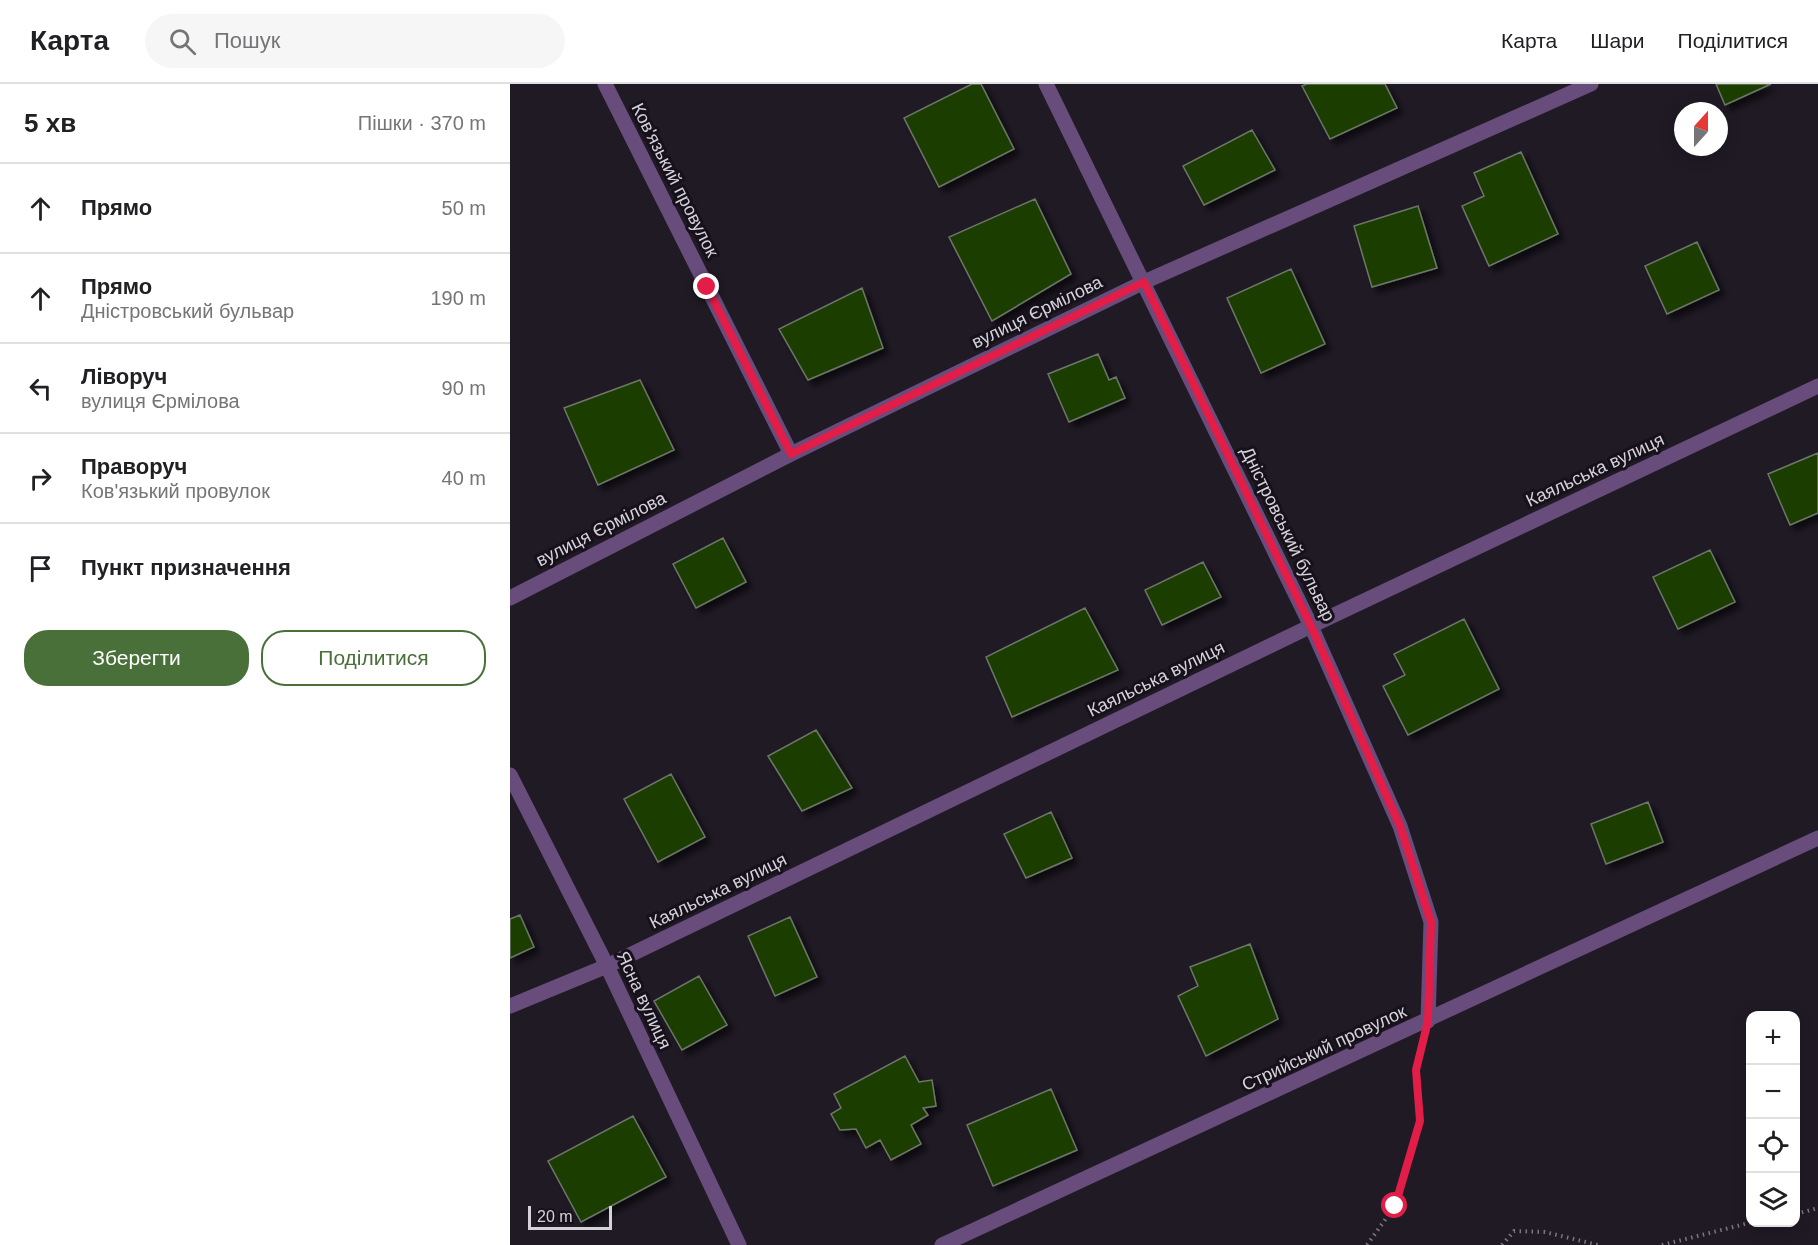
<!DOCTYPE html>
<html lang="uk">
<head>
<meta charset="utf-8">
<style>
	body { margin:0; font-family:Arial,sans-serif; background:#f6f6f6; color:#202124 }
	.controls { position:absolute; right:18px; bottom:18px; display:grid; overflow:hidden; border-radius:12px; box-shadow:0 3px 15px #0003 }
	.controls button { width:54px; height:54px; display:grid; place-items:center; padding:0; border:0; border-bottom:2px solid #e0e0e0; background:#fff; color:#202124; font:30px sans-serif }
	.compass { position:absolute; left:1164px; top:18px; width:54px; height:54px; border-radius:50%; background:#fff; box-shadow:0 3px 15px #0003; rotate:21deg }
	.scale { position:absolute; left:18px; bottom:15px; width:84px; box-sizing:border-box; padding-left:6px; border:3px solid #d6d2da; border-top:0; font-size:16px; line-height:21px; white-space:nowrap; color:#d6d2da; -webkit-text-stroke:4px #17111b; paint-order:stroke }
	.stop { position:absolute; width:18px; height:18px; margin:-14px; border:4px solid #e11d48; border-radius:50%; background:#fff }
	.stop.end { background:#e11d48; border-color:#fff; box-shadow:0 2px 6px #0008 }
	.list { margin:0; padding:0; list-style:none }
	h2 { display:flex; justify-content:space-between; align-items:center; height:78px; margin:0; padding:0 24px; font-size:26px }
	h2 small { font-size:20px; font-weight:400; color:#757577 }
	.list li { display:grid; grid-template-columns:39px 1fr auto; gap:18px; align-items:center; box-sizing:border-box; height:90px; padding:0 24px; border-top:2px solid #e0e0e0 }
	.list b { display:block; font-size:22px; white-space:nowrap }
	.list p { margin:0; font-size:20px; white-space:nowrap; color:#757577 }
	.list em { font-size:20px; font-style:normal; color:#757577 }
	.actions { display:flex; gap:12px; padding:18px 24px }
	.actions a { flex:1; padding:14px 0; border:2px solid #4a7039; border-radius:24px; text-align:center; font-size:21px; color:#4a7039 }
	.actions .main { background:#4a7039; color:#fff }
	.icon { flex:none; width:33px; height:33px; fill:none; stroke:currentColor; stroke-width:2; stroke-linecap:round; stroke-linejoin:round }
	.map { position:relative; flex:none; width:1308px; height:1161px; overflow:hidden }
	header { display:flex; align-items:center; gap:36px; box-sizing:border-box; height:84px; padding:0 30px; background:#fff; border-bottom:2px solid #e0e0e0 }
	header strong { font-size:28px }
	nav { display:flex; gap:33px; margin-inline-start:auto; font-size:21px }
	.search { width:420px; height:54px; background:#f6f6f6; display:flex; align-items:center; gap:15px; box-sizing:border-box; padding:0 21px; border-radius:33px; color:#757577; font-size:22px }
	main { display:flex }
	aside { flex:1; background:#fff }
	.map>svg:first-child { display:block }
	.building { fill:#1a3e02; stroke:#6d7669; stroke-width:1.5; filter:url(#shadow) }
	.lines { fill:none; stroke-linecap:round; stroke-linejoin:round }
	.path { stroke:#7c7781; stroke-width:4; stroke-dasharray:1.5 4.5; stroke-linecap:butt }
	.minor { stroke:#684d7c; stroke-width:15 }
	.route { stroke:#e11d48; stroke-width:8 }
	.labels { text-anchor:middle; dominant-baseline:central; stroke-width:6; stroke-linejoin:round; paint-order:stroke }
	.street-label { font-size:18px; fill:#d6d2da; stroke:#17111b }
</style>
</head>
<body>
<header>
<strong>Карта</strong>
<div class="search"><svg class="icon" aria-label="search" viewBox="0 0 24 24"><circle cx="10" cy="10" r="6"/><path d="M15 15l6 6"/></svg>Пошук</div>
<nav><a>Карта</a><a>Шари</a><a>Поділитися</a></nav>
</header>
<main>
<aside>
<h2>5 хв<small>Пішки · 370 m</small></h2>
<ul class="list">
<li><svg class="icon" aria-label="ahead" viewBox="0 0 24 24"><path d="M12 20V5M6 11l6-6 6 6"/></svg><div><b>Прямо</b></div><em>50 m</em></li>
<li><svg class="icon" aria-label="ahead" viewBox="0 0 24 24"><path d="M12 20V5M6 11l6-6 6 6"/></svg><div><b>Прямо</b><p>Дністровський бульвар</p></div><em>190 m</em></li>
<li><svg class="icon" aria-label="left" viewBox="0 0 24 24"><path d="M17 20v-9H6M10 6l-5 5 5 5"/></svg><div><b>Ліворуч</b><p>вулиця Єрмілова</p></div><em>90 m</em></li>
<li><svg class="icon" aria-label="right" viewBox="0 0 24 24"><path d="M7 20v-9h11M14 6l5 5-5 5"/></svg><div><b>Праворуч</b><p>Ков'язький провулок</p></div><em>40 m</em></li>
<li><svg class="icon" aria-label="arrive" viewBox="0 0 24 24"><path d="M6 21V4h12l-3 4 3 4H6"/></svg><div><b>Пункт призначення</b></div></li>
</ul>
<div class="actions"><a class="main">Зберегти</a><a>Поділитися</a></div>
</aside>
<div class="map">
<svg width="1308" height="1161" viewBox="0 0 1308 1161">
	<defs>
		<filter id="shadow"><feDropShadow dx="5.5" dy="5.5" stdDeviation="3" flood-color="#0009"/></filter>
	</defs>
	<rect width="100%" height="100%" fill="#201a25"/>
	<!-- building -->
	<path class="building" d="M462 0H471L504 65 429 103 394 34Z
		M797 0H875L887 24 820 55 792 2Z
		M1206 0H1261L1215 21Z
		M742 46 765 86 694 121 673 82Z
		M1011 68 1048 150 979 182 952 122 974 112 964 89Z
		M525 115 561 190 482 237 439 153Z
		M908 122 927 184 862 203 844 142Z
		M1187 158 1209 206 1157 230 1135 182Z
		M781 185 815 260 751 289 717 214Z
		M352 204 373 264 298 296 269 245Z
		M588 270 599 296 606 293 615 314 559 338 538 290Z
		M130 296 164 366 88 401 54 324Z
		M1308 369V429L1280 441 1258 390Z
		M213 454 236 498 186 524 163 480Z
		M1200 466 1225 518 1168 545 1143 493Z
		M693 478 711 513 652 541 635 506Z
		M575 524 608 586 502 633 476 573Z
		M954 535 989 605 898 651 873 602 895 591 884 570Z
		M306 646 342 704 292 727 258 672Z
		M161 690 195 753 148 778 114 715Z
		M1138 718 1153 758 1096 780 1081 740Z
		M541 728 562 774 516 794 494 750Z
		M10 831 24 863 0 874V835Z
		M280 833 307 893 265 912 238 852Z
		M740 860 768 935 696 972 668 912 688 902 680 883Z
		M189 892 217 941 172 966 144 917Z
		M395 972 409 998 422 996 426 1022 413 1024 418 1031 401 1041 411 1060 381 1076 370 1056 356 1064 346 1045 330 1046 321 1030 331 1024 324 1010Z
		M541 1005 567 1066 483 1102 457 1041Z
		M123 1032 156 1093 71 1138 38 1077Z"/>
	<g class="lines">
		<!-- path -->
		<path class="path" d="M1286 1130 1308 1124
			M857 1161 885 1122 910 1037 906 986 912 961
			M992 1161 1004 1147 1035 1148 1088 1161
			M1152 1161 1243 1138"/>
		<!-- minor -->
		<path class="minor" d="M95 0 281 370
			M536 0 801 542 890 742 921 838 918 937
			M0 514 281 370 634 198 1081 0
			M0 691 97 882 229 1161
			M0 922 97 882 801 542 1308 302
			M432 1161 1308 754"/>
	</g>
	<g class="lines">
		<!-- route -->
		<path class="route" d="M197 203 281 370 634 198 801 542 890 742 921 838 918 937 906 986 910 1037 885 1122"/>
	</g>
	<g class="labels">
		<!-- street labels -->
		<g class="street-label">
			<text transform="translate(165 96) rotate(63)">Ков'язький провулок</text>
			<text transform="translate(527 228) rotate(-26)">вулиця Єрмілова</text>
			<text transform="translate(1085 386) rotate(-25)">Каяльська вулиця</text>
			<text transform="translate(91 445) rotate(-27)">вулиця Єрмілова</text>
			<text transform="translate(778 450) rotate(64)">Дністровський бульвар</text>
			<text transform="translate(646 595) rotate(-26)">Каяльська вулиця</text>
			<text transform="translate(208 807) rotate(-26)">Каяльська вулиця</text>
			<text transform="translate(134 916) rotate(65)">Ясна вулиця</text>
			<text transform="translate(814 964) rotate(-25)">Стрийський провулок</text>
		</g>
	</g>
</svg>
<div class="controls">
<button>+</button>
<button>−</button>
<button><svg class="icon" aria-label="locate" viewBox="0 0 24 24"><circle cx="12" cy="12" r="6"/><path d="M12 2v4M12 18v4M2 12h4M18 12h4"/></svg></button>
<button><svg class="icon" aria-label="layers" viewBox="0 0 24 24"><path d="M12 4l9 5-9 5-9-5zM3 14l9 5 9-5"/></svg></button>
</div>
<svg class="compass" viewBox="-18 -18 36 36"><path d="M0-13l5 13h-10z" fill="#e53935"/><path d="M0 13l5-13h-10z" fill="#757577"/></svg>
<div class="scale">20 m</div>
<div class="stop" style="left:885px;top:1122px"></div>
<div class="stop end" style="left:197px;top:203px"></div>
</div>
</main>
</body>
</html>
